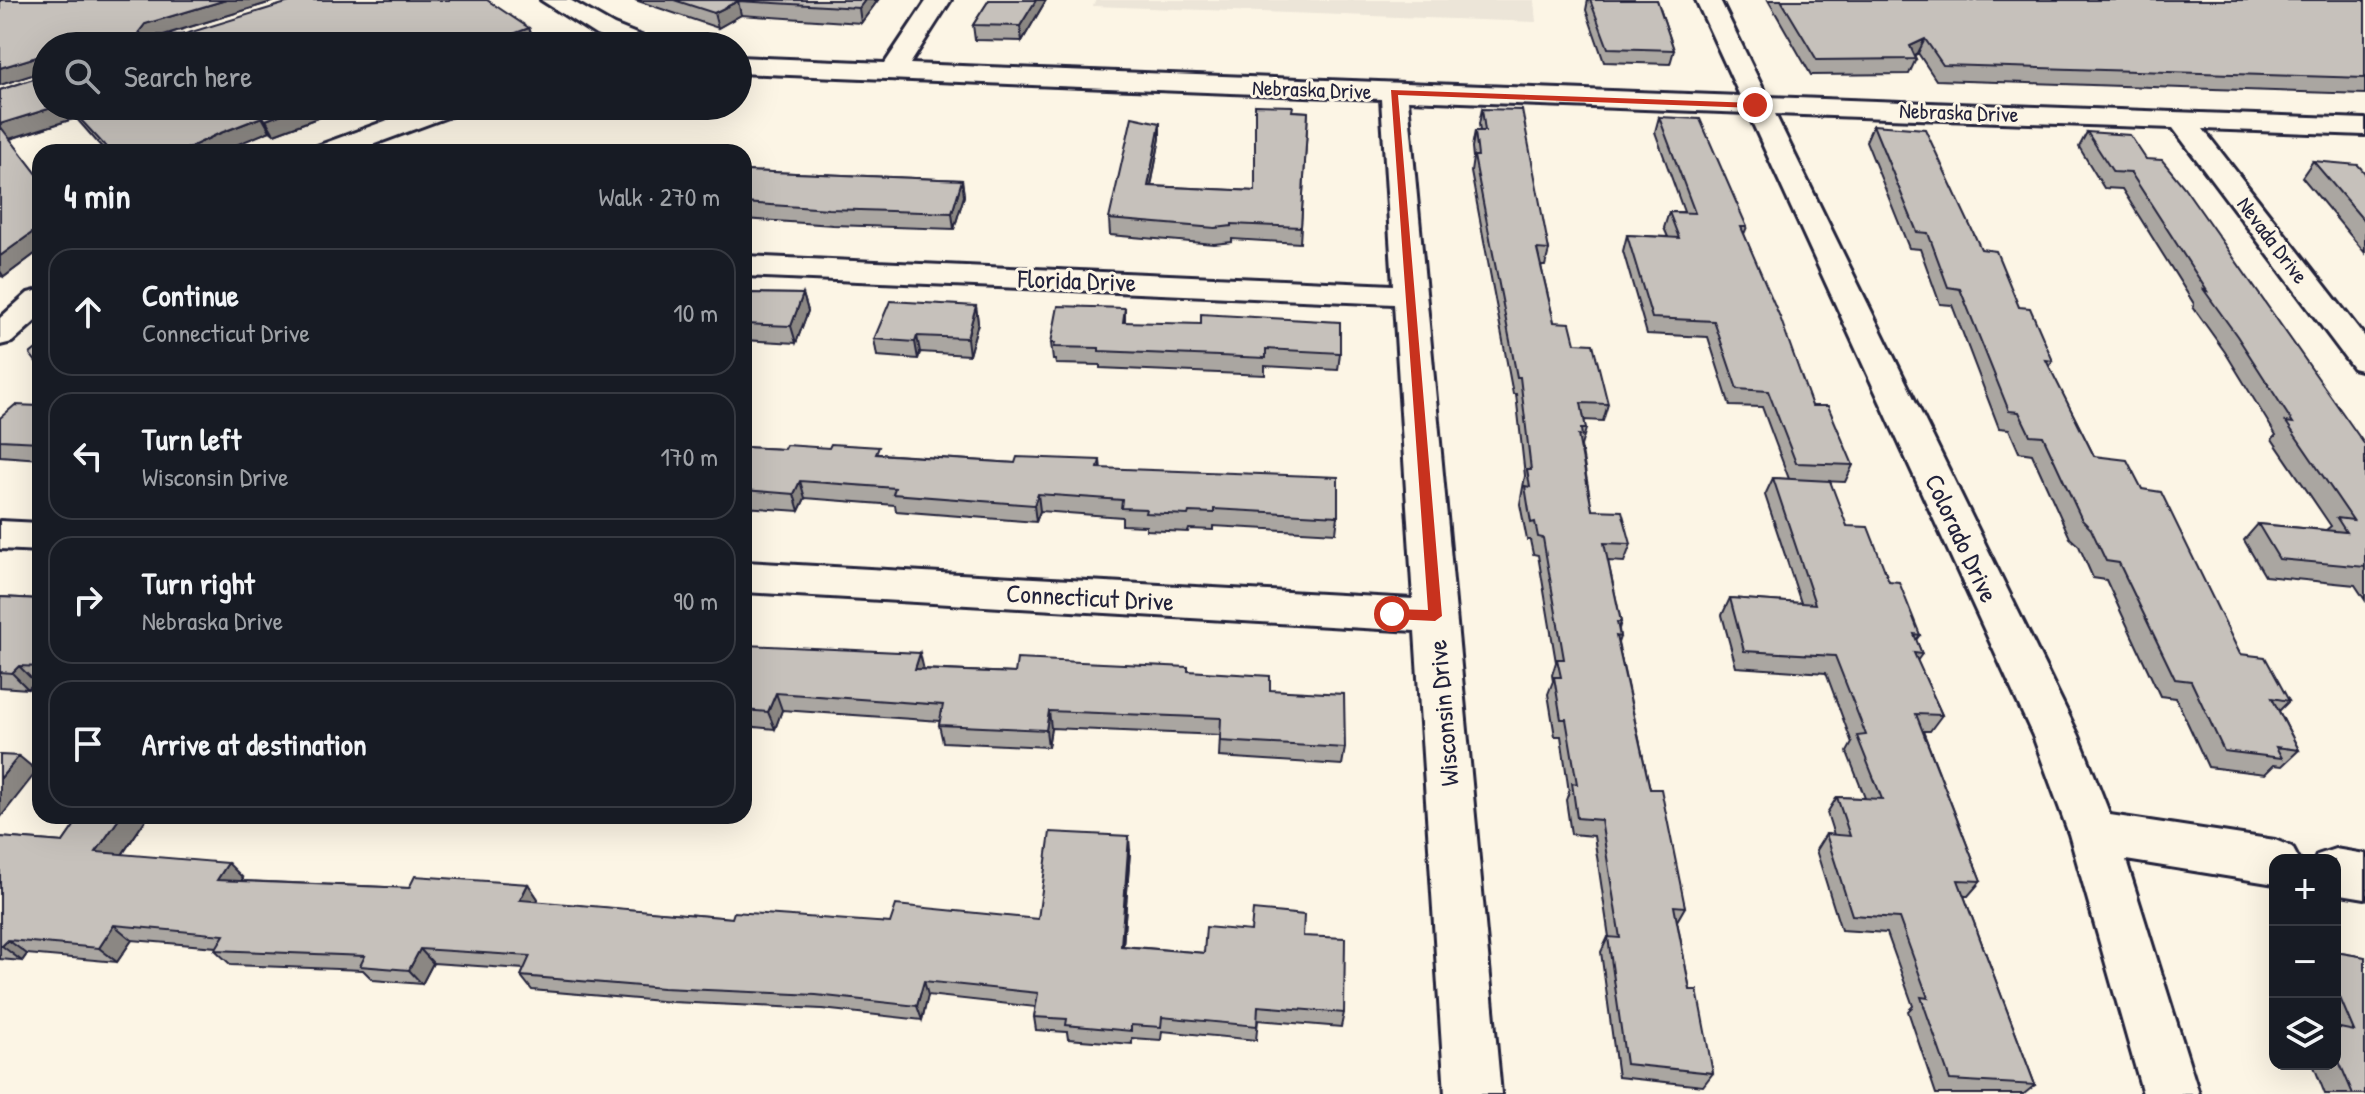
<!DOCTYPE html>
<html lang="en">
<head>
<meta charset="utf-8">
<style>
	body { margin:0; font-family:"Patrick Hand",sans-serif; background:#242831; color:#f1f3f6 }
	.controls { position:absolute; right:24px; bottom:24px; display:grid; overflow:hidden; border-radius:16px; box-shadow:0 8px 32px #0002 }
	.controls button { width:72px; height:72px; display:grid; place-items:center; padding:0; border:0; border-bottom:2px solid #363941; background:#171b24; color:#f1f3f6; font:40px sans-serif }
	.stop { position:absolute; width:24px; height:24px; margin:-18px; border:6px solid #c8321e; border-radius:50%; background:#fff }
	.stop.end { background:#c8321e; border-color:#fff; box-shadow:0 2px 8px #0008 }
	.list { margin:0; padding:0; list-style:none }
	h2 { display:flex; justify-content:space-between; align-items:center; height:104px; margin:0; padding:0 32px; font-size:34px }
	h2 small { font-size:26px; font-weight:400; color:#9ea1a6 }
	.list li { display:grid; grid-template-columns:52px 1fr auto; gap:24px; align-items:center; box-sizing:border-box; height:128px; margin:0 16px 16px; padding:0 16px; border:2px solid #363941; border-radius:24px }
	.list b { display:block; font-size:30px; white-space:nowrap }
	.list p { margin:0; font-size:26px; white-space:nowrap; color:#9ea1a6 }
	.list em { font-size:26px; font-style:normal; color:#9ea1a6 }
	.icon { flex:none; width:44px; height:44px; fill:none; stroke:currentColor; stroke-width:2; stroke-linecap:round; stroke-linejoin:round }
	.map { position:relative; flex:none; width:2365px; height:1094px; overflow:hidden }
	.search { position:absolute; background:#171b24; box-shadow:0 8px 32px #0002; left:32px; top:32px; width:720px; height:88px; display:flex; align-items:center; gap:20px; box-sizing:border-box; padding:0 28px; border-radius:44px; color:#9ea1a6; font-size:30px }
	.panel { position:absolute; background:#171b24; box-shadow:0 8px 32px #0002; left:32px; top:144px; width:720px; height:680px; border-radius:24px }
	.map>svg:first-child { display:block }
	.built { fill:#ece5d8 }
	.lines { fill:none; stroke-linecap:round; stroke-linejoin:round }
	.minor-casing { stroke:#22223b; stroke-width:6 }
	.minor { fill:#fcf5e5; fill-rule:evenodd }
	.wall { fill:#aaa6a1; stroke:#22223b; stroke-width:2 }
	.shaded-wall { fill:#8b8783; stroke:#22223b; stroke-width:2 }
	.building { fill:#c6c1bb; stroke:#22223b; stroke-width:2 }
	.route { fill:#c8321e }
	.labels { text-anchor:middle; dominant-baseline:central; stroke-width:6; stroke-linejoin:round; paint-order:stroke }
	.far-street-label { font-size:22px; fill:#22223b; stroke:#fcf5e5 }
	.street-label { font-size:26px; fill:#22223b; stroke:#fcf5e5 }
</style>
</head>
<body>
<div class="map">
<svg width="2365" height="1094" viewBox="0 0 2365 1094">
	<rect width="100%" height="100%" fill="#fcf5e5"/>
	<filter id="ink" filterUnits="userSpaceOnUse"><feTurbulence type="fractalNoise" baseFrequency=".0125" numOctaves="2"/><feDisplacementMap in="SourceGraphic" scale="16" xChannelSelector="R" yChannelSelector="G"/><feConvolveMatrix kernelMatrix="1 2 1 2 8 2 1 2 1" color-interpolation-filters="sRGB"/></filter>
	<g filter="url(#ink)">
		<!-- built -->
		<path class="built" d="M1096 0H1534L1536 22 1093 6Z"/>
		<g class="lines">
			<defs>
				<path id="minor" d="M541 0H570L614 25 654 41 658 46H623L596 35Z
					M927 0H951L910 64 1740 96 1696 0H1720L1767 97 2365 119V135L2203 129 2365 337V371L2353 368 2173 128 1775 114 2079 736 2110 815 2275 840 2292 847 2299 860H2275V884L2126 860 2199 1094H2143L2069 834 2033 736 1748 113 1408 100 1501 1094H1445L1415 631 744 592V562L1413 599 1394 304 744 276V256L1393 285 1381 99 738 73V57L885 63Z
					M426 106H464L461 112 353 152H313L317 146Z
					M40 290V317L12 342 0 345V318L28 293Z
					M0 521 40 523V551L0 549Z
					M2335 849 2365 854V898L2335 893V860H2315L2317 855Z"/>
			</defs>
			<!-- minor casing -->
			<use href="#minor" class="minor-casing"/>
			<!-- minor -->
			<use href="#minor" class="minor"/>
		</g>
		<!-- wall -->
		<path class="wall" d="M0 0H278L164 35 529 28 534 42 355 106 320 117 274 134 270 131 226 148 105 151 76 118 10 139 40 178V250L4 277 0 276V90L37 78 38 73 0 85Z
			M635 0H878L861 23 741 15 718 28Z
			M989 0H1046L1022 41 975 40 973 25Z
			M1588 0H1657L1674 50 1670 64 1604 62 1586 10Z
			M1768 0H2365V94L1936 80 1918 53 1914 56 1916 59 1909 74 1811 75Z
			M1255 105 1292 111 1308 112 1300 243 1232 239V242L1214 244 1110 235 1109 219 1160 123V138L1151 186 1255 191Z
			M1482 109 1549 250 1545 266H1541L1554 322 1575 343 1608 404 1603 421 1584 420 1586 429 1581 446 1592 510 1631 544 1624 562 1608 561 1621 622 1619 629 1620 637 1618 643 1650 789 1685 907 1677 921 1690 990 1713 1073 1703 1086 1618 1077 1601 952 1608 937H1609L1594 836 1571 834 1566 800 1569 792 1561 736H1555L1548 694 1553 681 1552 675 1556 662 1538 555 1533 554 1530 540H1527L1520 504 1525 476 1516 394H1513L1471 172 1473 158 1472 147 1475 131H1480L1479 124Z
			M1659 117 1747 227 1744 234 1812 406 1853 465 1845 482 1822 481 1847 526 1889 581 1920 635 1916 640 1922 654 1917 661 1942 715 1930 731H1923L1981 881 1968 896H1964L2035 1085 2024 1094H1936L1908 1011 1913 1006 1887 933 1841 930 1816 850 1826 834 1834 835 1827 813 1837 797 1865 798 1847 752 1852 743 1826 673 1736 667 1722 615 1730 598 1801 603 1765 495 1773 478 1789 479 1762 407 1730 406 1708 337 1647 334 1623 251 1627 235 1668 237 1664 228 1669 212H1684L1655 132Z
			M1873 125 1981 249 2019 307 2053 361 2049 367 2094 456 2142 489 2240 654 2289 701 2279 711 2299 750 2282 766 2274 765 2265 774 2208 767 2176 698 2160 696 2106 580 2093 578 2079 546 2070 538 2032 454 2019 452 2009 429 1999 428 1952 305 1940 304 1920 249 1909 248 1866 141Z
			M2087 132 2146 159 2365 445V600L2355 585 2265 576 2244 540 2258 524 2326 530 2331 526 2272 439 2276 435 2225 352 2193 307 2194 304 2122 189 2104 188 2079 147Z
			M2313 161 2365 173V253L2302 177Z
			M744 171 962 180 964 196 954 229 833 225 744 219Z
			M744 293 803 294 808 311 796 343 744 340Z
			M976 306 978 323 969 355 920 352 918 359 877 356 874 339Z
			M1125 308V322L1340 353 1338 370 1265 366V375L1100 368V365L1056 364 1055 360H1053L1051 343Z
			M40 406V459L0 456V418Z
			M744 447 880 454 1015 463 1100 460 1101 469 1338 516 1336 533 1213 526V530L1189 529 1188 532 1146 530V526L1122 525V517L1040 511 1036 522 896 511 895 505 805 498 799 511 744 507Z
			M0 597 40 599V682H35L28 689 0 687Z
			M744 649 923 669 1015 673 1188 671 1270 690 1345 748 1342 765 1219 757 1220 735 1051 728 1048 747 943 742 939 725 940 721 782 710 775 729 744 726Z
			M81 816H148L122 855 243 878 242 881 409 888 528 884 538 899 537 902 732 918 890 923 1038 919 1130 851 1123 946 1204 953 1303 936 1344 1013 1341 1027 1258 1020 1256 1040 1162 1031 1161 1040 1132 1038V1044L1068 1039 1067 1032 1036 1030 1034 1017 1036 1007 928 995 922 1020 822 1009 672 1002 532 990 521 976 524 969 433 963 422 984 373 980 363 970 231 965 215 950 216 947 132 940 117 962 27 954 22 961 0 959V837L63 842Z
			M2335 952 2365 957V1094H2325L2313 1064H2335Z"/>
		<!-- shaded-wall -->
		<path class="shaded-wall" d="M226 0H278L153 38 147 46 139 32 145 24Z
			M865 0H878L861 23 859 8Z
			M1036 0H1046L1022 41 1020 26Z
			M738 1 741 15 718 28 714 13Z
			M529 28 534 42 523 46H481Z
			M1925 39 1918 53 1908 59 1910 46Z
			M36 57 45 71 0 85V68Z
			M58 106H68L76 118 9 139 0 126V124Z
			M302 106H355L320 117 274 134 266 120Z
			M262 117 270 131 219 152H180L218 134Z
			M1160 123V138L1148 202V186Z
			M962 180 964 196 954 229 952 213Z
			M40 227V250L4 277 0 271V256Z
			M803 294 808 311 796 343 791 326Z
			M976 306 978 323 969 355 967 338Z
			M917 336 920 352 918 359 915 342Z
			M800 481 805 498 799 511 794 494Z
			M1038 494 1040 511 1036 522 1034 505Z
			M920 653 924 670 915 669Z
			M19 666 35 682 28 689 12 673Z
			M776 693 782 710 775 729 768 712Z
			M1049 711 1051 728 1048 747 1046 730Z
			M19 756 37 771 0 818V779Z
			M121 816H148L113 868 96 852Z
			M1129 836 1130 851 1122 960 1121 946Z
			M228 863 243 878 233 894 217 880Z
			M528 884 538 899 530 915 520 900Z
			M114 925 132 940 117 962 99 948Z
			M8 940 27 954 22 961 2 946Z
			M420 949 433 963 422 984 409 970Z
			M924 981 928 995 922 1020 917 1006Z"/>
		<!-- building -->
		<path class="building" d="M0 0H226L145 24 139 32 142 35H182L296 0H487L529 28 481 46H46V106H58L0 124V90L37 78 40 60 36 57 0 68Z
			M674 0H865L859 8 738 1 714 13Z
			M989 0H1036L1020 26 973 25Z
			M1590 0H1657L1674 50 1608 48Z
			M1781 0H2365V78L1943 65 1925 39 1910 46 1916 59 1817 60Z
			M1255 105 1293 106 1292 111 1308 112 1301 227 1232 224V226L1215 228 1109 219 1132 117 1160 123 1148 186 1255 191Z
			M68 106H302L266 120 262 117 218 134 180 152H103L108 149Z
			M1482 109 1522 110 1549 250 1537 249 1554 322 1570 323 1575 343 1593 344 1608 404 1581 403 1586 429H1581L1582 436 1578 435 1592 510 1622 511 1631 544 1604 543 1621 622H1617L1620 637 1616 636 1650 789H1661L1685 907 1674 906 1690 990H1697L1713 1073 1626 1064 1608 937 1620 938 1601 820 1577 818 1572 783 1577 784 1566 719H1561L1554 677H1561L1557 659H1564L1543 538 1538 537 1535 522 1531 523 1525 486 1530 487 1527 470H1531L1520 377H1517L1474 156H1478L1475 131H1485Z
			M1659 117 1700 119 1747 227H1741L1780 317 1812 406H1828L1853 465 1796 463 1768 391 1737 389 1714 321 1652 318 1627 235 1679 238 1669 212 1695 213Z
			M1873 125 1925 129 1981 249 1996 251 2019 307 2030 308 2053 361 2046 360 2094 456 2127 460 2142 489 2161 492 2240 654 2265 657 2289 701 2272 698 2299 750 2276 747 2282 758 2224 751 2191 681 2175 679 2119 563 2106 561 2091 529 2082 520 2043 436 2030 435 2019 412 2009 411 1960 289 1948 287 1928 233 1917 232Z
			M0 126 40 178V227L0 256Z
			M2087 132 2130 135 2146 159 2162 160 2184 187 2365 445V567L2279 559 2258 524 2346 532 2337 518 2353 520 2286 422 2293 423 2237 336 2204 290 2207 291 2131 173 2113 172Z
			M2313 161 2358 165 2365 173V222Z
			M744 171 962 180 952 213 829 209 744 203Z
			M744 293 803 294 791 326 744 324Z
			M890 301 976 306 967 338 917 336 915 342 874 339Z
			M1058 306 1125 308 1123 322 1201 324V314L1340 322V353L1266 349V358L1099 351V348L1054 347 1055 343H1051Z
			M40 346V367L30 354Z
			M15 405 40 406V442L0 440V418Z
			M831 444 879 447 876 454 1015 463 1017 457 1100 460 1098 468 1338 477V516L1214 509V513L1189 512 1188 515 1145 513 1146 509 1121 508 1122 500 1038 494 1034 505 893 494 895 488 800 481 794 494 744 490V447L784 449 786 445 829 448Z
			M1773 478 1830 481 1847 526 1868 527 1889 581 1899 582 1920 635 1914 634 1922 654 1914 653 1942 715 1916 714 1981 881 1958 880 2035 1085 1950 1080 1921 997 1928 998 1899 918 1852 915 1826 834 1850 836 1837 797 1882 799 1857 736 1866 735 1835 656 1744 651 1730 598 1815 604Z
			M0 597 40 599V667L19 666 12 673 0 672Z
			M745 645 920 653 915 669 1015 673 1017 659 1188 667V671L1270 676V690L1344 694 1345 748 1220 741 1221 718 1049 711 1046 730 939 725 943 705 776 693 768 712 744 710V649Z
			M0 755 19 756 0 779Z
			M81 816H121L96 852 228 863 217 880 409 888 415 876 528 884 520 900 732 918 734 912 890 923 896 905 1038 919 1050 832 1129 836 1121 946 1204 953 1206 927 1251 931 1253 910 1304 915 1303 936 1345 938 1344 1013 1258 1006 1257 1026 1162 1017 1161 1027 1131 1025V1031L1066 1025 1067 1019 1034 1017 1038 993 924 981 917 1006 816 995 663 988 521 976 530 956 420 949 409 970 360 966 365 956 215 950 224 935 114 925 99 948 8 940 2 946H0V837L63 842Z
			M2335 952 2365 957V1094H2353L2335 1052V1027L2354 1031 2335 986Z"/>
	</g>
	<!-- route -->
	<path class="route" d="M1391 90 1755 103 1760 105 1755 108 1398 95 1442 616 1435 621 1392 619 1385 614 1392 609 1428 610Z"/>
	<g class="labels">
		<!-- far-street labels -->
		<g class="far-street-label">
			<text transform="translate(1312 89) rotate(2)">Nebraska Drive</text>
			<text transform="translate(1959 112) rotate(2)">Nebraska Drive</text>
			<text transform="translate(2273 240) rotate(53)">Nevada Drive</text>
		</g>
		<!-- street labels -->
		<g class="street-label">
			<text transform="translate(1077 280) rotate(2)">Florida Drive</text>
			<text transform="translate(1962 538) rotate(65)">Colorado Drive</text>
			<text transform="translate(1090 597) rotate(3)">Connecticut Drive</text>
			<text transform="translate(1443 713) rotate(-95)">Wisconsin Drive</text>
		</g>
	</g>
</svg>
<div class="controls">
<button>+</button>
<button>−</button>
<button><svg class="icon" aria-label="layers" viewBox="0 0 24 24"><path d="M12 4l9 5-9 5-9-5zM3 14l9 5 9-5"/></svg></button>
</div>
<div class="stop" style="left:1392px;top:614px"></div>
<div class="stop end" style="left:1755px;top:105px"></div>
<div class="search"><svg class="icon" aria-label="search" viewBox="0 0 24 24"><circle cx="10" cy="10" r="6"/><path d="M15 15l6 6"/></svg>Search here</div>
<section class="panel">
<h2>4 min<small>Walk · 270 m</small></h2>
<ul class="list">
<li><svg class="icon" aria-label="ahead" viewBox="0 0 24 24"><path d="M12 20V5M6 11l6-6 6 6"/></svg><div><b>Continue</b><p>Connecticut Drive</p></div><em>10 m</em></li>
<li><svg class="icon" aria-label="left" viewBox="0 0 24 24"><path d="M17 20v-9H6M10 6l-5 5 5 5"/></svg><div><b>Turn left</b><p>Wisconsin Drive</p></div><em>170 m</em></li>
<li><svg class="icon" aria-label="right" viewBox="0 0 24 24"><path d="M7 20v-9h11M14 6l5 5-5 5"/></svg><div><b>Turn right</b><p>Nebraska Drive</p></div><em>90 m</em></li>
<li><svg class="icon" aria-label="arrive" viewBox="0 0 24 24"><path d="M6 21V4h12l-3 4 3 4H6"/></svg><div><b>Arrive at destination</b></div></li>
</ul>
</section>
</div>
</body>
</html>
